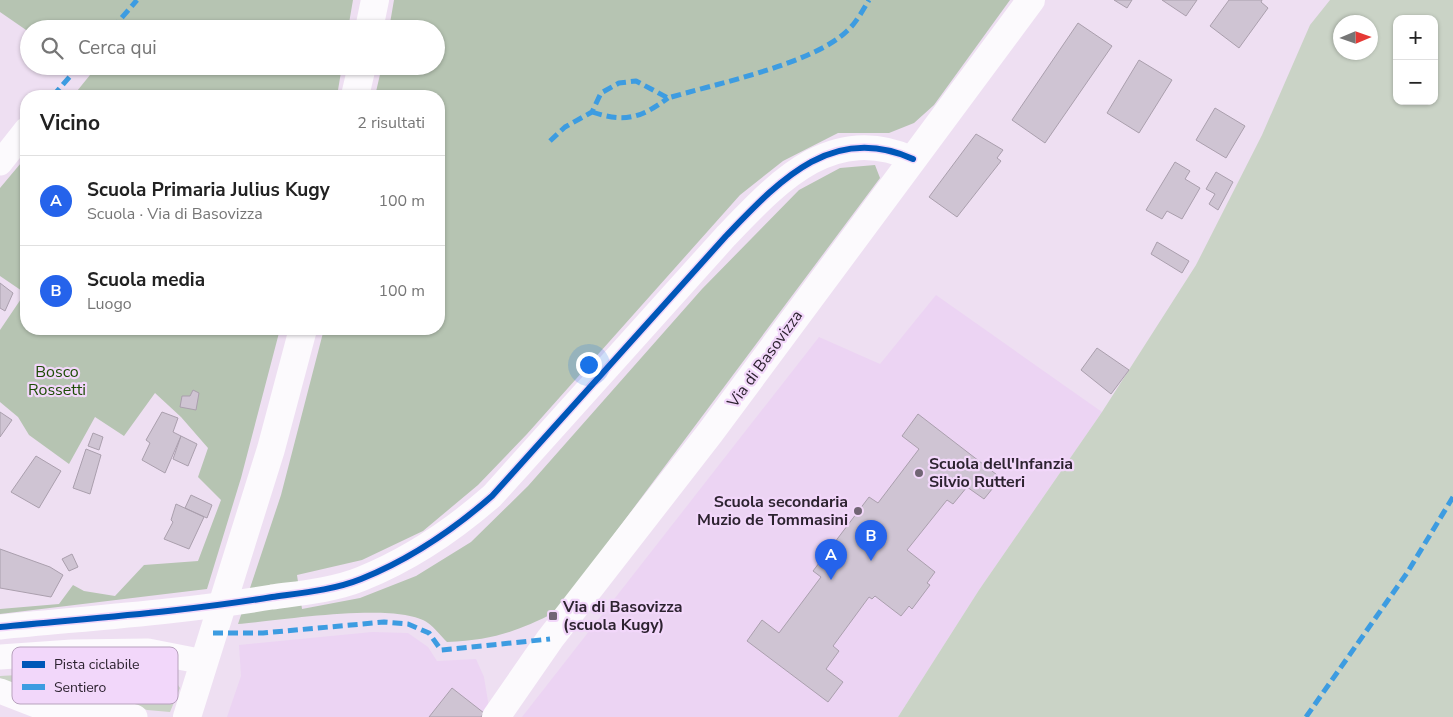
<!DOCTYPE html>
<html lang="it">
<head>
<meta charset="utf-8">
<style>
	body { margin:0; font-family:"Nunito Sans",sans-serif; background:#f2f2f2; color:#222 }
	.controls { position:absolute; right:15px; top:15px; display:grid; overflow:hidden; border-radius:10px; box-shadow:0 1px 4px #0004 }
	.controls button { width:45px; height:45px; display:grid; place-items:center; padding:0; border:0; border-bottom:1px solid #e0e0e0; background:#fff; color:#222; font:25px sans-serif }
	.compass { position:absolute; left:1333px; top:15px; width:45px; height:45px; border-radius:50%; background:#fff; box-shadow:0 1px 4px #0004; rotate:88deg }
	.you { position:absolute; left:588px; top:364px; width:18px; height:18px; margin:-12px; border:4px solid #fff; border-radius:50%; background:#1a73e8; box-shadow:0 0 0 8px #1a73e833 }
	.badge { display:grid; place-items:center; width:32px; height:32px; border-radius:50%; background:#2563eb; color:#fff; font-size:16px; font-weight:700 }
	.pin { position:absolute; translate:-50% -41px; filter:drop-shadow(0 1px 2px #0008) }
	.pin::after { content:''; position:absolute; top:26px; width:18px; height:15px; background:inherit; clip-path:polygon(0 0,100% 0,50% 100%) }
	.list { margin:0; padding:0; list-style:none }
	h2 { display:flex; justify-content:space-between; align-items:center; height:65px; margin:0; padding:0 20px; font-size:21px }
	h2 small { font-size:16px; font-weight:400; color:#767676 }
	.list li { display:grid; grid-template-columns:32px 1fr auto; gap:15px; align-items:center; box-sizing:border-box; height:90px; padding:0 20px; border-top:1px solid #e0e0e0 }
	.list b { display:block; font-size:19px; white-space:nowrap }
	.list p { margin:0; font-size:16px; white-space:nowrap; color:#767676 }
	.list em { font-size:16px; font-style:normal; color:#767676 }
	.icon { flex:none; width:28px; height:28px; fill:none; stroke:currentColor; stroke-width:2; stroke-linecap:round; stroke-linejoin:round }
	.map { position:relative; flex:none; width:1453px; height:717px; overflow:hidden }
	.search { position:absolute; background:#fff; box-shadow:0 1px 4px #0004; left:20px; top:20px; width:425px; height:55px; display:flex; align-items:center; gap:12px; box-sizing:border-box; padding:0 18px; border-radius:28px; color:#767676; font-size:19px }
	.panel { position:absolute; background:#fff; box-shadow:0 1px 4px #0004; left:20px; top:90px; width:425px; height:245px; border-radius:20px }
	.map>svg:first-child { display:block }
	.built { fill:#ecd4f3 }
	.green { fill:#cad3c6; fill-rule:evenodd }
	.forest { fill:#b6c4b2 }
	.building { fill:#cfc4d3; stroke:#aa9fad }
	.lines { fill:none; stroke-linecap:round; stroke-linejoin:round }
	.minor { stroke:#fcfafd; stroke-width:25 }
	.major { stroke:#fcfafd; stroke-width:28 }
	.quiet { stroke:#3d9ce1; stroke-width:5; stroke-dasharray:10 5; stroke-linecap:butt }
	.cycleway-casing { stroke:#f2d7fa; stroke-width:9 }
	.cycleway { stroke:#0057b8; stroke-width:6 }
	.poi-dot { fill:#716574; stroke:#f2d7fa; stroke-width:2 }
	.labels { text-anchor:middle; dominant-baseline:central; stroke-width:4.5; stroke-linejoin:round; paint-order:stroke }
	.street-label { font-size:16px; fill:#2d2330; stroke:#f2d7fa }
	.park-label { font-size:16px; fill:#1c4c04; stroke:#f2d7fa }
	.poi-label { font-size:16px; font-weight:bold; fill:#2d2330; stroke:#f2d7fa; text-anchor:start }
	.key { fill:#f2d7fa; stroke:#b7a1bd; stroke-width:1 }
	.key-label { font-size:14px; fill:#2d2330 }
</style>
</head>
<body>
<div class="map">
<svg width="1453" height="717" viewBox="0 0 1453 717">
	<rect width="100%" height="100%" fill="#eedff2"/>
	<!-- built -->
	<path class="built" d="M936 295 1102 412 979 590 898 717H522L819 337 880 364Z
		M372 632 408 633 428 647 437 661 476 659 484 677 489 707 481 717H227L241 676 239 645Z"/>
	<!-- green -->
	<path class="green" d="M1330 0H1453V717H898L979 590 1102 412 1196 265 1262 135 1310 25ZM1397 19H1434V101H1397ZM1340 22H1370V52H1340Z
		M129 669 169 672 180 688 170 712 147 710 118 699 62 698 23 689 0 678V676Z"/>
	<!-- forest -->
	<path class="forest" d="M0 0H353L348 29H29V32L0 12Z
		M394 0H1010L934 105 914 123 889 133H838L783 161 740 195 527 434 478 485 423 531 362 560 297 575 302 609 360 598 416 576 471 542 528 486 702 289 799 190 840 168 875 165 880 178 556 612C515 632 494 640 447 642 441 636 435 628 428 623 398 601 278 621 238 624L281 495 324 329H439V96H375L382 66H436V29H389Z
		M78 66H342L337 96H73L90 75Z
		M26 157V329H280L241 478 207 589 0 614V609L59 604 73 585 84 591 115 596 144 565 198 561 221 500 198 477 208 448 181 417 155 393 124 436 95 417 69 464 29 435 18 417 0 402V330L25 293 0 276V188Z"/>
	<!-- building -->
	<path class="building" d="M1114 0H1132L1127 8Z
		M1162 0H1197L1186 16Z
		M1229 0H1262L1261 2 1268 8 1239 48 1210 26Z
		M1078 23 1112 46 1045 143 1012 120Z
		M1139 60 1172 80 1139 133 1107 113Z
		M1215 108 1245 126 1226 158 1196 140Z
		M976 134 1003 150 997 158 1001 161 957 217 929 197Z
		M1175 162 1190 171 1185 179 1200 188 1182 219 1167 211 1162 219 1146 210Z
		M1216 172 1233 182 1218 210 1209 204 1215 194 1206 189Z
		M1157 242 1189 261 1182 273 1151 254Z
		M0 283 13 293 5 311 0 308Z
		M1097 348 1129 370 1111 394 1081 370Z
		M193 390 199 393 196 410 180 407 182 396H190Z
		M0 412 12 420 0 437Z
		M162 412 178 418 173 432 181 436 165 473 142 460 150 443 146 440Z
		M918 414 1001 478 984 499 967 487 953 504 947 500 907 550 935 572 927 583 930 585 912 609 909 606 901 616 875 596 872 599 869 597 833 646 839 651 826 669 843 682 828 702 747 641 762 620 779 633 821 577 813 571 869 497 878 503 919 449 902 436Z
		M93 433 103 437 99 450 88 446Z
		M181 436 197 444 188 466 173 459Z
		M86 449 101 455 90 494 73 488Z
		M36 456 61 471 39 508 11 492Z
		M191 495 212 505 207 518 185 508Z
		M176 504 204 517 189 549 164 539 173 522 171 520Z
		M0 549 50 567 63 575 51 597 0 588Z
		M72 554 78 567 69 571 62 559Z
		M452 688 484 713 481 717H429Z"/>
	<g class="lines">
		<!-- minor -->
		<path class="minor" d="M0 163 26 130
			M0 627C91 618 182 612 272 597 301 593 334 590 361 579 411 559 452 531 492 496L726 236C778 182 832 122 913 159
			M0 657 72 652 148 651 204 662
			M0 691 41 707 106 709 135 717"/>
		<!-- major -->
		<path class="major" d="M369 29 375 0
			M355 96 362 66
			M187 717 271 449 303 329
			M496 717 550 639 710 433 1031 0"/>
		<!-- quiet -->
		<path class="quiet" d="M112 29 137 0
			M53 96 79 66
			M592 112C625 123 641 118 668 98
			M550 141 565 127 592 112 601 93 619 83 636 81 668 98C715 84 813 64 847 31 856 23 863 10 869 0
			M213 633H263L384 622 408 624 429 633 441 650 550 639
			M1306 717 1407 573 1453 497"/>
		<defs>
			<path id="cycleway" d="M0 627C91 618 182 612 272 597 301 593 334 590 361 579 411 559 452 531 492 496L726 236C778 182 832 122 913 159"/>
		</defs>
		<!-- cycleway casing -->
		<use href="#cycleway" class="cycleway-casing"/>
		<!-- cycleway -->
		<use href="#cycleway" class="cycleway"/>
	</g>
	<!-- markers -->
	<g class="poi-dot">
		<circle cx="919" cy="473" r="5"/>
		<circle cx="858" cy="511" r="5"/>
		<rect x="548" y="611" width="10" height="10" rx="2.5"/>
	</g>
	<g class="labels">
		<!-- street labels -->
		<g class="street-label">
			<text transform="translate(765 359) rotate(-54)">Via di Basovizza</text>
		</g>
		<!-- park labels -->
		<g class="park-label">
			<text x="57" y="372">Bosco<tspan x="57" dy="18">Rossetti</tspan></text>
		</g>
		<!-- poi labels -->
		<g class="poi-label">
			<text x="929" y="464">Scuola dell'Infanzia<tspan x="929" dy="18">Silvio Rutteri</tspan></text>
			<text x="848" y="502" text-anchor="end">Scuola secondaria<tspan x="848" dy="18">Muzio de Tommasini</tspan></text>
			<text x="563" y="607">Via di Basovizza<tspan x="563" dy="18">(scuola Kugy)</tspan></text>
		</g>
	</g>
	<!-- legend -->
	<rect x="12" y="647" width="166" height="57" rx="8" class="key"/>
	<rect x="22" y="661" width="23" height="7" fill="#0057b8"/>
	<rect x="22" y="684" width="23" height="6" fill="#3d9ce1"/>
	<g class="key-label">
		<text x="54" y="669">Pista ciclabile</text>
		<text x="54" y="692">Sentiero</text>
	</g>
</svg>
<div class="controls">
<button>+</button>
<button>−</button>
</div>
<svg class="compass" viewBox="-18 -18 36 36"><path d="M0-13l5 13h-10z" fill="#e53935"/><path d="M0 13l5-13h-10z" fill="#767676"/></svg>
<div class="you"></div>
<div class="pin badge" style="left:831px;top:580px">A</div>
<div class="pin badge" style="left:871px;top:561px">B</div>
<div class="search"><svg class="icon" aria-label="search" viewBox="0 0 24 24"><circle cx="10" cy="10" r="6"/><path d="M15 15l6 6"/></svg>Cerca qui</div>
<section class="panel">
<h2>Vicino<small>2 risultati</small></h2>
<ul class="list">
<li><span class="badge">A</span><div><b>Scuola Primaria Julius Kugy</b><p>Scuola · Via di Basovizza</p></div><em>100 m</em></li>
<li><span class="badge">B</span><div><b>Scuola media</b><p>Luogo</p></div><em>100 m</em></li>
</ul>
</section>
</div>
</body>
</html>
